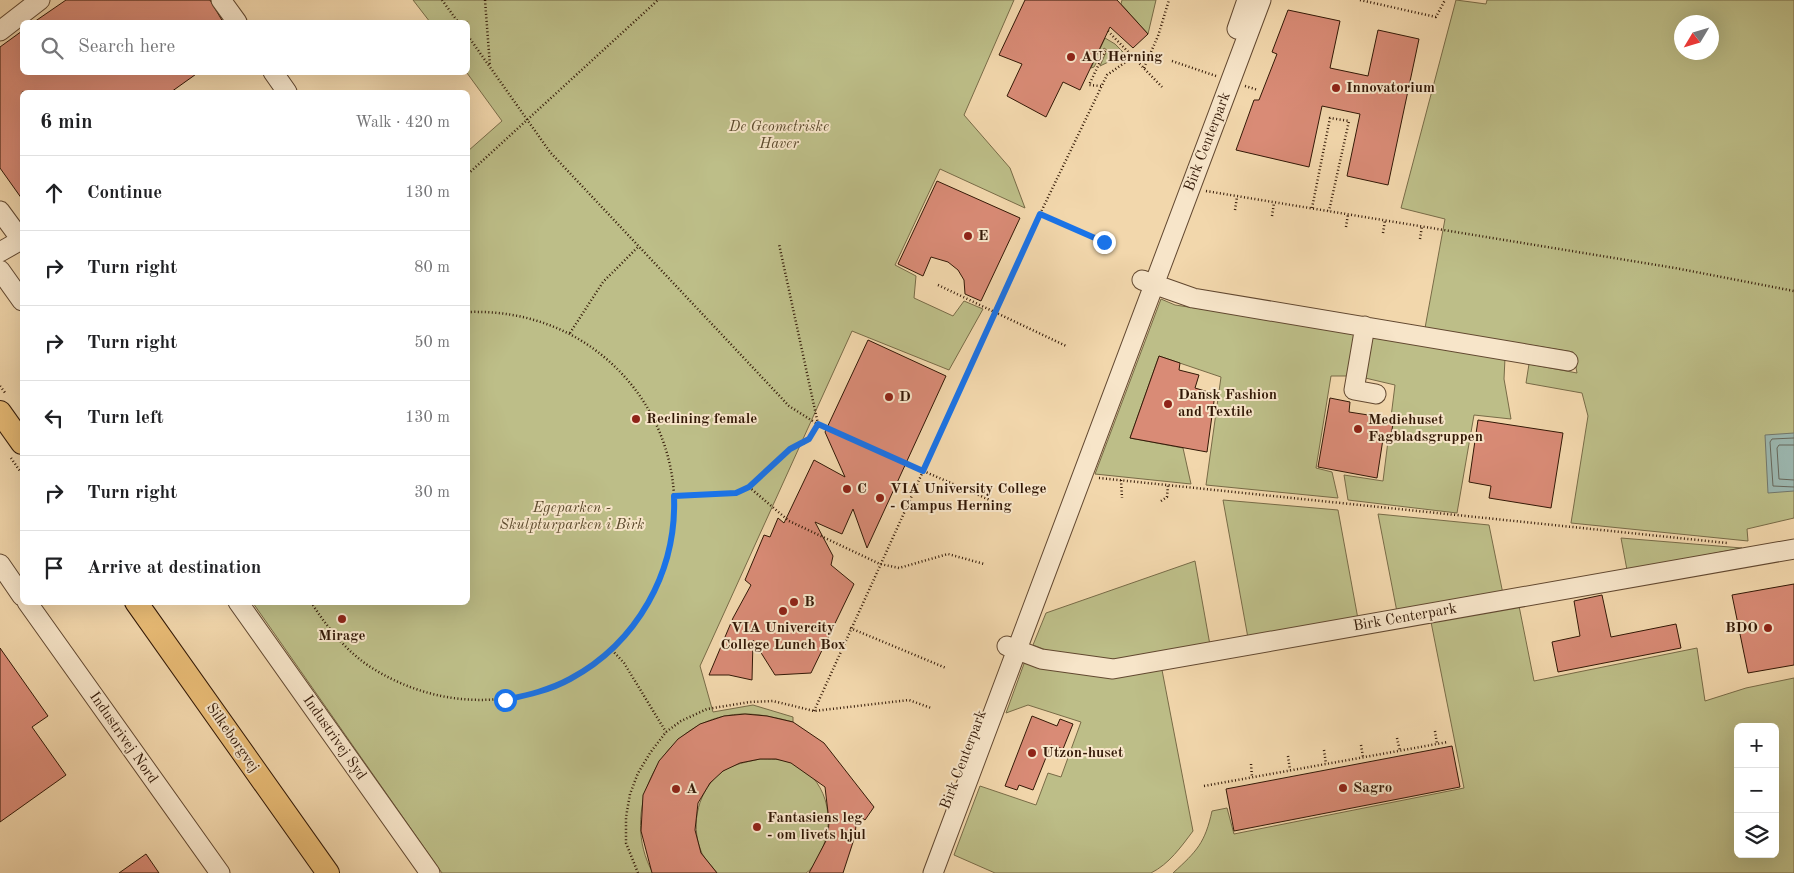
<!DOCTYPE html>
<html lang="en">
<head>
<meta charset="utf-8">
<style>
	body { margin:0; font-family:"Old Standard TT",serif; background:#f6f6f6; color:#202124 }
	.controls { position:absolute; right:15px; bottom:15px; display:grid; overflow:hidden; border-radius:8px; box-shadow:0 5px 20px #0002 }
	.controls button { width:45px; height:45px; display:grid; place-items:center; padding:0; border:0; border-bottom:1px solid #e0e0e0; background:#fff; color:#202124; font:25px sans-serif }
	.compass { position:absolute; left:1674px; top:15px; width:45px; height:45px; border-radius:50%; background:#fff; box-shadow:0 5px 20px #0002; rotate:232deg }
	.stop { position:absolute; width:15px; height:15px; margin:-11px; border:4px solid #1a73e8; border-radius:50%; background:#fff }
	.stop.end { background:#1a73e8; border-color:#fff; box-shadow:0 1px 5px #0008 }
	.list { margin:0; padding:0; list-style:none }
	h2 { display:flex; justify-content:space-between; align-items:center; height:65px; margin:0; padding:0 20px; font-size:21px }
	h2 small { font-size:16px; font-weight:400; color:#757577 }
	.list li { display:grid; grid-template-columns:32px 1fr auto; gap:15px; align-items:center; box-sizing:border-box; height:75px; padding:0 20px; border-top:1px solid #e0e0e0 }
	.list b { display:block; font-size:19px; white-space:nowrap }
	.list em { font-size:16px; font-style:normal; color:#757577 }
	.icon { flex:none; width:28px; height:28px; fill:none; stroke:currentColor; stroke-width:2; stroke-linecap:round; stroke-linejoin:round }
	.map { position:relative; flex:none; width:1794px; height:873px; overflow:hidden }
	.search { position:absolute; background:#fff; box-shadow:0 5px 20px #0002; left:20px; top:20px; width:450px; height:55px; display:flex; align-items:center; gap:12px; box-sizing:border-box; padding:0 18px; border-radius:8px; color:#757577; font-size:19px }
	.panel { position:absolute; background:#fff; box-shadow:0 5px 20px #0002; left:20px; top:90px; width:450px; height:515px; border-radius:8px }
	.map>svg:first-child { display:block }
	.green { fill:#bdbe88; stroke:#786b47; fill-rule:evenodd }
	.water { fill:#9cb8b1; stroke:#72786d }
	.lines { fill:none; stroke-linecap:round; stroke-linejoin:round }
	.shore { stroke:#67685c; stroke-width:1 }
	.building { fill:#d98b76; stroke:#321806 }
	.minor-casing { stroke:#624830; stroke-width:21 }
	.major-casing { stroke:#321806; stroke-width:24 }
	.path { stroke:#321806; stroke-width:2.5; stroke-dasharray:1 2.5; stroke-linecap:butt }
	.minor { stroke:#f7e5c9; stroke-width:19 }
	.major { stroke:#e9bc76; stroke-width:22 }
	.route { stroke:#1a73e8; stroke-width:6 }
	.poi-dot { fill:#8f2418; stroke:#f7e5c9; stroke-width:2 }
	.labels { text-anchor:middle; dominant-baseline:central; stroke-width:4; stroke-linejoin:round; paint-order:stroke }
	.poi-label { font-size:15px; font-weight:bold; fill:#321806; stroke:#f7e5c9; text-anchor:start }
	.park-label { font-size:15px; font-style:italic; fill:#5c4a2d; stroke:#f7e5c9 }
	.street-label { font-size:15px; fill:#321806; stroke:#f7e5c9 }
</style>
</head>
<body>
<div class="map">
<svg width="1794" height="873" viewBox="0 0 1794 873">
	<rect width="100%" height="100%" fill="#f2d7ac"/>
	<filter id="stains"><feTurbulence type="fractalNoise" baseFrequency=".004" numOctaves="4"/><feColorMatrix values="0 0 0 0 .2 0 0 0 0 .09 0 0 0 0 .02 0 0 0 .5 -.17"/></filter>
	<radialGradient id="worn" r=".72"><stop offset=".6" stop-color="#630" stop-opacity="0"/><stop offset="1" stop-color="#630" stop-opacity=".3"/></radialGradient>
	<!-- green -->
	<path class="green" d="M413 0H1014L964 115 1010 168 1025 208 940 169 895 265 916 276 914 298 953 316 964 301 983 309 949 370 852 331 700 666 713 712 753 705 793 717V722C770 716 748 711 725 716 658 729 619 814 653 873H442L253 603 468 602V151L502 121 467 73 468 22H430Z
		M1122 0H1156L1148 34 1121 4Z
		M1456 0 1486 4 1487 0H1794V518L1747 529 1748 541 1571 523 1588 416 1582 393 1526 383 1529 364 1577 373 1573 352 1425 328 1445 219 1401 208ZM1682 22H1712V52H1682Z
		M1105 38 1115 44 1125 54 1100 66 1107 50 1104 48 1094 67 1091 68Z
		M1161 299 1175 305 1356 332 1350 376H1331L1316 468 1332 472 1338 498 1206 485 1221 377 1159 356 1130 438 1183 448 1191 484 1095 474Z
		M1370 335 1505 358 1504 379 1511 419 1474 415 1457 513 1348 500 1344 475 1383 481 1395 385 1361 377Z
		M1223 500 1338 510 1358 619 1248 638Z
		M1378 514 1489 525 1503 594 1397 612Z
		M1621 538 1742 548 1627 570Z
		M1195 561 1210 645 1111 662 1046 650 1033 645 1046 613Z
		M1519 606 1534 681 1697 648 1705 701 1746 688 1794 678V873H1173C1197 851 1205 843 1212 811L1227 808 1234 834 1464 788 1431 622ZM1738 727H1775V854H1738Z
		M1025 661 1105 676 1162 670 1193 831C1181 847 1169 864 1151 873H995L954 855 980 786 1036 805 1048 773 1061 777 1081 722 1028 705 1006 713Z
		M760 759C770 759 781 759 791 762 826 776 837 819 821 851 817 859 814 868 806 873H717C712 866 704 859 701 851 690 824 698 789 723 771 733 764 747 762 760 759Z"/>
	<!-- water -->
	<path class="water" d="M1794 433V491L1768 493 1765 435Z"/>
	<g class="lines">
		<!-- shore -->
		<path class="shore" d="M1794 438 1772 439 1770 442 1773 486 1794 487
			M1794 445H1779L1777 448 1779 479 1794 480"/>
	</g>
	<!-- building -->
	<path class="building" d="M66 0H210L223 22H34Z
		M1025 0H1117L1148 34 1133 48 1110 27 1080 90 1063 82 1046 117 1007 96 1022 64 999 55Z
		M1288 10 1340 21 1330 68 1368 76 1378 30 1419 39 1388 185 1347 176 1360 114 1322 106 1309 167 1236 150 1254 100H1259L1277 54 1272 52Z
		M22 31V72H199L171 92H22V199L0 168V47Z
		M937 181 1020 218 981 301 965 294 964 280 958 270 948 262 931 257 923 276 898 264Z
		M868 340 946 376 867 548 853 509 842 534 815 522 833 556 831 565 854 584 811 673 775 675 753 640 752 680 729 675H709L733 618 751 585 745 580 764 535 770 537 778 518 784 523 814 460 845 477 825 432Z
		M1159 356 1180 363 1179 370 1199 375 1195 388 1215 394 1207 452 1130 438Z
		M1330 398 1350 402 1349 412 1394 419 1390 440 1383 439 1377 478 1318 467Z
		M1478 420 1563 433 1551 508 1489 498 1491 486 1469 482Z
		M1794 584V665L1748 673 1732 595Z
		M1602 595 1611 637 1676 624 1681 648 1558 672 1552 642 1580 636 1574 601Z
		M0 648 48 716 32 727 66 775 0 822Z
		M745 714 767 716 793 722 824 743 874 807 865 820 857 814 855 836 843 873H809L828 837 829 821 825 787 791 763 776 759H760L740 763 723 771 710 783 698 803 695 830 701 853 717 873H652L641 831 643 795 659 761 678 739 700 724 724 716Z
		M1032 716 1057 726 1060 719 1073 724 1063 749 1051 745 1033 790 1019 785 1017 790 1005 786Z
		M1452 746 1460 787 1234 831 1226 789Z
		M146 854 159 873H119Z"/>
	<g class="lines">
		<defs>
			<path id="minor" d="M221 0 237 22
				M1237 29 1247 0
				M0 31 40 0
				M273 72 287 92
				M0 211 22 241
				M0 252 21 240
				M0 270 22 301
				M1142 280 1193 298 1568 361
				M1365 326 1354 390 1376 394
				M0 564 22 596
				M27 602 220 873
				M238 602 430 873
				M1007 646 1041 659 1113 669 1794 549
				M933 873 1261 0"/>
			<path id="major" d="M0 412 22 443
				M136 602 328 873"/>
		</defs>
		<!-- minor casing -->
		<use href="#minor" class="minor-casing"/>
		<!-- major casing -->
		<use href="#major" class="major-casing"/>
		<!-- path -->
		<path class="path" d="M442 0 458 22
			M485 0 490 66
			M1360 0 1436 17 1445 0
			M1108 31 1162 87
			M468 36 550 152 789 406 822 427 1006 507
			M1172 61 1216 76
			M1144 68 1158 36 1169 0
			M1101 86 1089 85 1106 49
			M1245 86 1258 90
			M468 174 658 0
			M1206 191 1675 268 1794 291
			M1312 208 1330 118 1349 121 1329 211
			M1235 210 1237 197
			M1040 214 1104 242
			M1272 216 1274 203
			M1346 227 1348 214
			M1383 233 1385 220
			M1420 239 1422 226
			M938 285 1066 346
			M570 333 603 282 638 247
			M0 386 6 394
			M11 458 22 474
			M1099 478 1727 543
			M1121 480 1122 498
			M749 487 789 521 880 564 899 568 948 554 984 564
			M674 497 736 493 749 487 790 449 804 443 815 432 818 424 779 244
			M1161 501 1167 497 1168 485
			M311 602C328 629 349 655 377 671 512 751 680 656 674 496 672 452 654 409 624 376 583 331 527 310 468 312
			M850 628 946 668
			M612 650 624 663 666 732
			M814 711 1040 214 1107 75 1133 57
			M1435 731 1437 744
			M1397 738 1400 751
			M1361 745 1363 757
			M1324 750 1326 764
			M1288 756 1290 770
			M1251 764 1252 777
			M1204 786 1448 742
			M638 873 626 843V817L630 794 638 773 650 753 666 732 681 721 707 709 750 702 773 701 814 711 909 700 931 708"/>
		<!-- minor -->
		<use href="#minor" class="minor"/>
		<!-- major -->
		<use href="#major" class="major"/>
	</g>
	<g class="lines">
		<!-- route -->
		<path class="route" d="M505 700C528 695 550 690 570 679 637 643 677 572 674 496L736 493 749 487 790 449 809 439 818 424 923 471 1040 214 1104 242"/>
	</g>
	<!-- markers -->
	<g class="poi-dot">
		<circle cx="1071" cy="57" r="5"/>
		<circle cx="1336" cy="88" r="5"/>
		<circle cx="968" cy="236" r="5"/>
		<circle cx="889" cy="397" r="5"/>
		<circle cx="1168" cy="404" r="5"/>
		<circle cx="636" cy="419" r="5"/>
		<circle cx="1358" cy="429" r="5"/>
		<circle cx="847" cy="489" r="5"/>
		<circle cx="880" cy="498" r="5"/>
		<circle cx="794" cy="602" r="5"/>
		<circle cx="783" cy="611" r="5"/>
		<circle cx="342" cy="619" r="5"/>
		<circle cx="1768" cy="628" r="5"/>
		<circle cx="1032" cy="753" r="5"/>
		<circle cx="1343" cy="788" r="5"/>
		<circle cx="676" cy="789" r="5"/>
		<circle cx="757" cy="827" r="5"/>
	</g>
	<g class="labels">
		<!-- poi labels -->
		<g class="poi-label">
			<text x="1081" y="57">AU Herning</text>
			<text x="1346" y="88">Innovatorium</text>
			<text x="978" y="236">E</text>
			<text x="1178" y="395">Dansk Fashion<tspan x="1178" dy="17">and Textile</tspan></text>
			<text x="899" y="397">D</text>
			<text x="646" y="419">Reclining female</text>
			<text x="1368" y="420">Mediehuset<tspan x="1368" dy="17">Fagbladsgruppen</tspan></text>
			<text x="857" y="489">C</text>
			<text x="890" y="489">VIA University College<tspan x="890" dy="17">- Campus Herning</tspan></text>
			<text x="804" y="602">B</text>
			<text x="783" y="628" text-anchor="middle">VIA Univercity<tspan x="783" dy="17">College Lunch Box</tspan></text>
			<text x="1758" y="628" text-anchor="end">BDO</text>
			<text x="342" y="636" text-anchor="middle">Mirage</text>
			<text x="1042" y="753">Utzon-huset</text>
			<text x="1353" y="788">Sagro</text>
			<text x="686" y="789">A</text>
			<text x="767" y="818">Fantasiens leg<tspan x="767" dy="17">- om livets hjul</tspan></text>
		</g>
		<!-- park labels -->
		<g class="park-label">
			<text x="779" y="127">De Geometriske<tspan x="779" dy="17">Haver</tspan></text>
			<text x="572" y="508">Egeparken -<tspan x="572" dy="17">Skulpturparken i Birk</tspan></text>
		</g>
		<!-- street labels -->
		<g class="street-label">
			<text transform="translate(1208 142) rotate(-69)">Birk Centerpark</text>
			<text transform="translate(1405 618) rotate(-10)">Birk Centerpark</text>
			<text transform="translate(123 738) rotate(55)">Industrivej Nord</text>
			<text transform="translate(232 738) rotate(55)">Silkeborgvej</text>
			<text transform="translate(334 738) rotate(55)">Industrivej Syd</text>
			<text transform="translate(964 760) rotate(-69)">Birk Centerpark</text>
		</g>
	</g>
	<rect width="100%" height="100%" filter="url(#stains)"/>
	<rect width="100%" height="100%" fill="url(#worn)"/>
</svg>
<div class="controls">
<button>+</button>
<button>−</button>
<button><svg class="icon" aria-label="layers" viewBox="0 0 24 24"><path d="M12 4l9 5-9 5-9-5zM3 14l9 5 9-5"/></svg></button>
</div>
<svg class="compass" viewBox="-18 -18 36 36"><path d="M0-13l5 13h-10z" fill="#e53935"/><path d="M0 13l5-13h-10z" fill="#757577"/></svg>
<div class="stop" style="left:505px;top:700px"></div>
<div class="stop end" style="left:1104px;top:242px"></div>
<div class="search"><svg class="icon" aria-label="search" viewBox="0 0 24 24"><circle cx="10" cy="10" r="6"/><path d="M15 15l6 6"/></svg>Search here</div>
<section class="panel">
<h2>6 min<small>Walk · 420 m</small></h2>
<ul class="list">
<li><svg class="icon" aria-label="ahead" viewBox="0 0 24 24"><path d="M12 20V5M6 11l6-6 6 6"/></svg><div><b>Continue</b></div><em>130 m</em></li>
<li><svg class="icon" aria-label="right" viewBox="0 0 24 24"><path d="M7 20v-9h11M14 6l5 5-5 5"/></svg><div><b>Turn right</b></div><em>80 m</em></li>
<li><svg class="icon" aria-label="right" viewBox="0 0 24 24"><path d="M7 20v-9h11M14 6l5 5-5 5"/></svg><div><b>Turn right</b></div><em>50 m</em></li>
<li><svg class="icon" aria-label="left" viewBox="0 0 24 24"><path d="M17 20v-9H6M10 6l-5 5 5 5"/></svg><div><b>Turn left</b></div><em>130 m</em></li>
<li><svg class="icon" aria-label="right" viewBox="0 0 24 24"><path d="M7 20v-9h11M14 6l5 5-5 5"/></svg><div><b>Turn right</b></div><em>30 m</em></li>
<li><svg class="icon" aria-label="arrive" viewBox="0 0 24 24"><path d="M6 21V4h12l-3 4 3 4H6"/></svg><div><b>Arrive at destination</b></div></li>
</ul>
</section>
</div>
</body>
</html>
